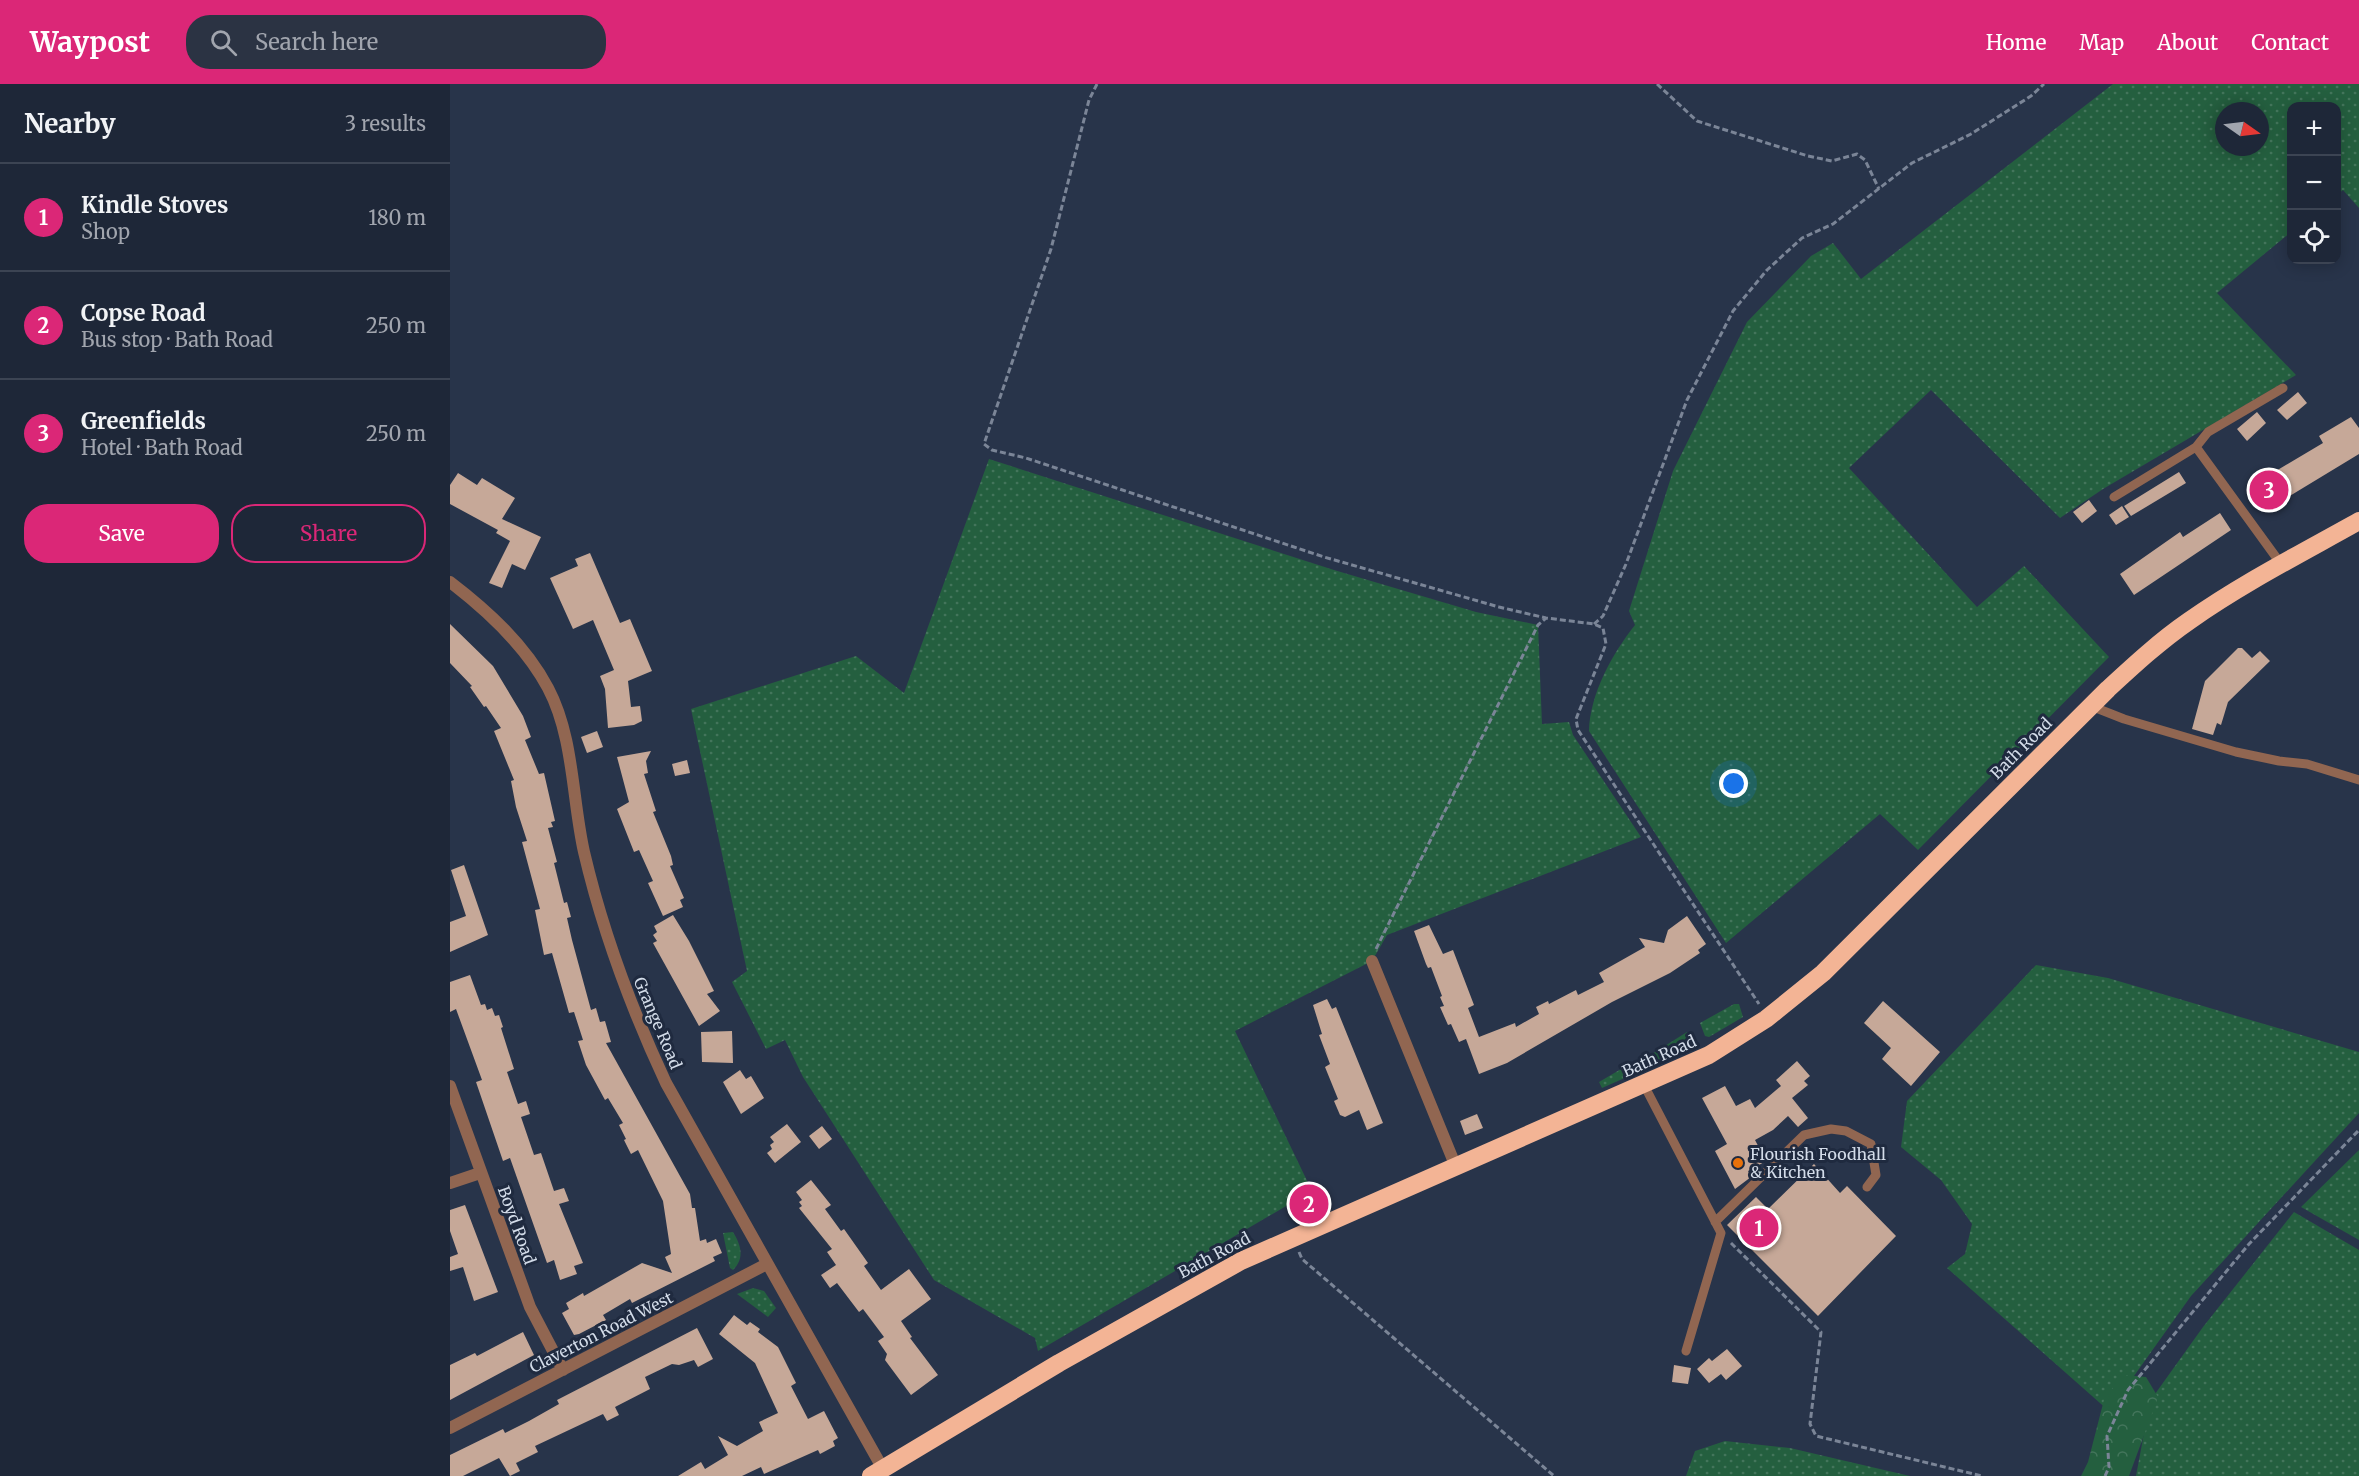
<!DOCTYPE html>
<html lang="en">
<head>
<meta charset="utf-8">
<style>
	body { margin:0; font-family:Merriweather,serif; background:#2b3343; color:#f1f3f6 }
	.controls { position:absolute; right:18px; top:18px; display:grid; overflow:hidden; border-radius:12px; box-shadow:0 3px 15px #0003 }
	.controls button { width:54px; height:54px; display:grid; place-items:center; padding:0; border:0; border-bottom:2px solid #3c4453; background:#1e2738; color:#f1f3f6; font:30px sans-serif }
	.compass { position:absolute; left:1765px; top:18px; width:54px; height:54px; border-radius:50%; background:#1e2738; box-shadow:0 3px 15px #0003; rotate:104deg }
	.you { position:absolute; left:1284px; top:700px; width:21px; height:21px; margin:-15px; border:4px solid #fff; border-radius:50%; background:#1a73e8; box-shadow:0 0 0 9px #1a73e833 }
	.badge { display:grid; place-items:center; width:39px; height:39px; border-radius:50%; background:#db2777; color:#fff; font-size:20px; font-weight:700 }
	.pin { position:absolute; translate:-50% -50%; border:3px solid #fff; box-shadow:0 2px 6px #0006 }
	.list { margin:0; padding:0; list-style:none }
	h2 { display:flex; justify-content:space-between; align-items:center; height:78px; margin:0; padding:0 24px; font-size:26px }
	h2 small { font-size:20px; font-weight:400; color:#a1a5ae }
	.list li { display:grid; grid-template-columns:39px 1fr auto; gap:18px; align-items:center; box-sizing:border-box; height:108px; padding:0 24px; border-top:2px solid #3c4453 }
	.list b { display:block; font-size:22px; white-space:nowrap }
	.list p { margin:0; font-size:20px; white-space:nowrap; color:#a1a5ae }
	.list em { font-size:20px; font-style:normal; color:#a1a5ae }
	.actions { display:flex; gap:12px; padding:18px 24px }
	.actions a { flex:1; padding:14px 0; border:2px solid #db2777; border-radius:24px; text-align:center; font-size:21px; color:#db2777 }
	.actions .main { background:#db2777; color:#fff }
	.icon { flex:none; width:33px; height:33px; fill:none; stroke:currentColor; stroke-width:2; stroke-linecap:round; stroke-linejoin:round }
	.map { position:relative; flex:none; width:1909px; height:1392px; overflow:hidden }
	header { display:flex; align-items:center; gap:36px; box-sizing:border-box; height:84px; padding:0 30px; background:#db2777; color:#fff }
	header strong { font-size:28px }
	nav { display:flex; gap:33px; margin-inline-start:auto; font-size:21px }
	.search { width:420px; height:54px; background:#2b3343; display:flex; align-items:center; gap:15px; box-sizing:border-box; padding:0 21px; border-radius:24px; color:#a1a5ae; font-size:22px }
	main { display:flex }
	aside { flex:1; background:#1e2738 }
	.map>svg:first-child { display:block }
	.grass { fill:url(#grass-dots); fill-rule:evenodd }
	.forest { fill:url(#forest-crowns) }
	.building { fill:#c6a898 }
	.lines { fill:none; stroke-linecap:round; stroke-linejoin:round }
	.path { stroke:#7b8597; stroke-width:3; stroke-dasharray:6 3; stroke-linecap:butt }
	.lane { stroke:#916651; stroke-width:9 }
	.street { stroke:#916651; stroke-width:12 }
	.highway { stroke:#f3b495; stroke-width:18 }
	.food-dot { fill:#e8710a; stroke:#1f2a3f; stroke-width:2 }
	.labels { text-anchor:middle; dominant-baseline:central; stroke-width:6; stroke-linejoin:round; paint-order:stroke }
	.street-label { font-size:16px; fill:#d3dce9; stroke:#1f2a3f }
	.poi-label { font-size:16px; fill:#d3dce9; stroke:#1f2a3f; text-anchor:start }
</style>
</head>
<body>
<header>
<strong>Waypost</strong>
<div class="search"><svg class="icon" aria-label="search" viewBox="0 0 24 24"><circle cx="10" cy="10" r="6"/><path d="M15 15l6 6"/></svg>Search here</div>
<nav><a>Home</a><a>Map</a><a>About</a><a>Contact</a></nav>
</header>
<main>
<aside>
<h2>Nearby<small>3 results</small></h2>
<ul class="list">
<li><span class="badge">1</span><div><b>Kindle Stoves</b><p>Shop</p></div><em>180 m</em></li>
<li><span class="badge">2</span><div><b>Copse Road</b><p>Bus stop · Bath Road</p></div><em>250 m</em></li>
<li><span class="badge">3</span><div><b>Greenfields</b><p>Hotel · Bath Road</p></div><em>250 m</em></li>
</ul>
<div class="actions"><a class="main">Save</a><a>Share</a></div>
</aside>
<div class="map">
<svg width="1909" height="1392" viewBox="0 0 1909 1392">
	<defs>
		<pattern id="grass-dots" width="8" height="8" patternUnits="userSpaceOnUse" patternTransform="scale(1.5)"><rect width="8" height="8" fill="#245f3f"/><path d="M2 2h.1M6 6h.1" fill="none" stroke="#43755b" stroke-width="1.8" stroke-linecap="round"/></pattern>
		<pattern id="forest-crowns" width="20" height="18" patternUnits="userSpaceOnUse" patternTransform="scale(1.5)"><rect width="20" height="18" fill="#245f3f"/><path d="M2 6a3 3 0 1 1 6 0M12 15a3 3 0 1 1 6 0" fill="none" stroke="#43755b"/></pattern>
	</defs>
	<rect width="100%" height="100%" fill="#28344a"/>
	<!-- grass -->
	<path class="grass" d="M1663 0H1909V124L1893 106 1887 111 1886 22H1842L1841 148 1767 209 1846 291 1653 405 1610 434 1481 306 1399 384 1527 523 1574 482 1659 573 1468 766 1430 730 1276 859 1139 647C1140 610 1162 570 1185 541L1179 527 1223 387 1297 238 1361 172 1383 159 1411 195ZM1774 27H1810V63H1774Z
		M539 375 884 486 1026 528 1088 541 1092 640 1119 638 1123 651 1191 753 937 851 922 877 785 947 862 1107 588 1267 585 1254 484 1196 353 993 335 956 316 965 282 898 297 887 241 625 406 572 454 609Z
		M1586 881 1658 894 1909 968V1029L1741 1212 1659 1327 1497 1184 1515 1170 1522 1140 1491 1096 1451 1063 1457 1017Z
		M1284 920H1289L1293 933 1259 953 1255 952 1250 939Z
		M1237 948 1242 962 1204 978 1202 970Z
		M1183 978 1188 984 1186 989 1152 1004 1149 998Z
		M1909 1066V1156L1851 1123Z
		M1844 1128 1909 1166V1392H1686L1700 1317 1753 1243Z
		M283 1148C291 1161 295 1174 283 1186L280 1184 273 1149Z
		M303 1204 314 1207 326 1224 318 1233 287 1210Z
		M1275 1357 1340 1364 1460 1392H1236L1245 1367Z"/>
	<!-- forest -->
	<path class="forest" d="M1675 1291 1696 1293 1708 1313 1679 1392H1631L1638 1378 1655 1312Z"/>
	<!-- building -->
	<path class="building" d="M1848 308 1857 319 1837 336 1827 326Z
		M1807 328 1816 339 1797 357 1787 345Z
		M1901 333 1909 344V370L1825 421 1823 419 1813 425 1799 403 1873 359 1869 352Z
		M1729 388 1736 399 1681 432 1674 422Z
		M8 389 27 401 32 394 65 414 52 435 91 453 75 486 62 480 52 504 39 499 60 457 46 449 48 446 0 420V401Z
		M1639 416 1647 427 1632 439 1623 428Z
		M1672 422 1679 433 1666 441 1659 431Z
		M1770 429 1781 446 1684 511 1670 490 1730 448 1733 453Z
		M140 469 170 539 180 535 202 587 178 597 181 623 190 622 192 637 184 641 158 644 155 605 150 592 164 586 143 536 123 545 100 494 128 482 125 475Z
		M0 540 43 582 73 632 81 653 75 656 89 690 94 689 105 737 101 738 103 743 98 744 107 778 104 779 114 819 117 818 121 833 117 834 122 856 141 926 146 924 150 938 155 937 161 958 156 959 240 1110 242 1124H245L250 1157 256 1155 257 1159 266 1155 272 1169 263 1173 265 1177 182 1219 180 1215 153 1231 156 1236 129 1250 124 1251 112 1229 119 1225 116 1219 133 1209 134 1212 192 1179 222 1189 215 1173 221 1170 213 1117 188 1066 181 1070 174 1056 176 1055 169 1041 173 1039 158 1014 155 1016 136 981 128 957 133 956 124 928 119 929 102 869 94 871 85 826 90 825 72 758 77 757 66 723 61 697 64 696 44 647 51 644 36 622 34 623 20 603 22 602 0 579Z
		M1788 564H1792L1802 574 1810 567 1820 577 1778 618 1771 641 1767 639 1763 651 1742 645 1755 597Z
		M147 647 153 663 137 669 131 653Z
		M201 667 196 677 198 689 194 690 206 727 203 728 221 772 223 781 220 782 234 814 230 816 233 823 213 832 198 799 203 797 189 766 184 768 167 725 179 718 167 673Z
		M237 676 240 689 225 692 222 680Z
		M14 781 38 851 0 868V838L16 832 1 786Z
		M223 831 239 857 264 907 257 910 270 927 249 942 203 859 207 857 203 851 207 848 204 842Z
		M1237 832 1256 860 1248 866 1250 869 1220 889 1162 918 1057 979 1029 990 1016 955 1009 958 1001 940 998 941 990 923 994 922 990 913 992 912 981 883 978 884 976 880 964 847 979 841 993 870 1003 866 1024 921 1018 924 1029 953 1065 939 1066 943 1089 930 1086 923 1098 917 1099 920 1126 906 1128 911 1154 898 1149 889 1195 863 1189 854 1214 859 1218 846Z
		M20 891 31 921 35 920 37 926 42 924 45 932 49 931 53 943 51 944 64 985 57 988 68 1020 76 1017 80 1030 71 1033 84 1071 91 1069 104 1107 114 1104 119 1117 109 1120 133 1179 124 1182 127 1190 110 1196 104 1176 97 1179 60 1074 53 1077 26 998 32 996 6 925 0 928V898Z
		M877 915 882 925 886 923 933 1039 917 1046 909 1026 895 1033 890 1031 884 1017 888 1015 875 983 880 980 869 951 872 950 863 921Z
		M1433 917 1490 968 1461 1002 1432 975 1441 964 1414 939Z
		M282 947 283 979 252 978 251 948Z
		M1347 977 1360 992 1354 997 1358 1001 1342 1014 1358 1034 1348 1043 1338 1032 1323 1046 1305 1056 1316 1077 1298 1087 1301 1093 1285 1105 1265 1067 1277 1060 1252 1014 1275 1002 1286 1022 1300 1015 1305 1024 1331 1002 1326 996Z
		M290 986 296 995 301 992 314 1014 291 1030 273 998Z
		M1027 1030 1033 1044 1015 1051 1010 1037Z
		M337 1040 351 1058 325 1079 317 1069 322 1065 320 1061 324 1058 320 1053Z
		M372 1042 382 1055 369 1065 359 1052Z
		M1364 1080 1390 1109 1397 1102 1446 1152 1368 1232 1277 1141 1306 1113 1318 1125Z
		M361 1096 381 1121 375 1125 391 1147 394 1145 418 1179 414 1182 431 1206 459 1185 481 1215 451 1237 462 1253 460 1254 488 1291 461 1311 435 1276 437 1270 428 1257 434 1253 413 1225 409 1228 387 1199 380 1204 371 1191 386 1181 377 1168 382 1165 349 1124 352 1122 349 1118 352 1116 346 1108Z
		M15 1121 48 1208 24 1217 13 1183 0 1187V1173L8 1170 0 1147V1126Z
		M284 1231 297 1241 300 1238 310 1245 308 1248 328 1263 346 1299 341 1302 358 1335 374 1327 388 1354 383 1357 385 1362 370 1370 368 1366 314 1390 311 1383 292 1392H228L251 1378 255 1385 278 1371 268 1352 287 1362 313 1347 309 1338 328 1329 305 1279 269 1250Z
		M247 1244 263 1275 248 1283 244 1276 229 1281 222 1280 195 1293 200 1305 165 1323 169 1331 157 1337 153 1330 85 1362 88 1368 66 1379 70 1387 60 1392 49 1374 13 1392H0V1371L53 1345 55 1349 79 1337 109 1320 107 1316Z
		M73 1248 84 1271 0 1316V1281L25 1269 27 1272Z
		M1277 1265 1292 1282 1276 1296 1271 1290 1259 1299 1247 1285 1259 1274 1262 1277Z
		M1224 1281 1241 1284 1238 1300 1222 1298Z"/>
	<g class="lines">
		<!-- path -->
		<path class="path" d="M647 0 639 16 601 165 534 360 542 366 576 374 874 473 1049 523 1096 534 1144 540 1153 544 1156 560 1126 635 1128 646 1309 920
			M1207 0 1247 37 1358 72 1382 77 1407 70 1415 76 1429 105
			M1144 540 1153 532 1176 480 1237 316 1283 227 1317 186 1352 154 1383 140 1462 79 1521 50 1581 12 1594 0
			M926 865 1088 541 1096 534
			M1281 1159 1371 1248 1360 1340 1366 1352 1532 1392
			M849 1168 852 1175 1104 1392
			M1655 1392 1659 1383 1657 1352 1678 1306 1799 1160 1909 1046"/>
		<!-- lane -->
		<path class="lane" d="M1746 363 1758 348 1833 304
			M1664 413 1746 363 1831 480
			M1641 622 1674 635 1786 668 1829 677 1857 680 1909 696
			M1194 1001 1271 1149 1236 1267
			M1265 1138 1354 1051 1381 1045 1396 1047 1421 1060 1426 1091 1417 1103"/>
		<!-- street -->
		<path class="street" d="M0 498C38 527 75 561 98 604 124 653 122 715 134 768 153 849 181 924 216 999L433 1385
			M922 877 1006 1083
			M0 1002 80 1223 113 1286
			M0 1099 30 1089
			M0 1344 317 1180"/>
		<!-- highway -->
		<path class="highway" d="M421 1392 609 1279 791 1177 1259 971 1316 935 1373 889 1658 605C1684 581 1710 557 1739 537 1793 499 1852 469 1909 437"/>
	</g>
	<!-- markers -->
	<circle class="food-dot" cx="1288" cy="1079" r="6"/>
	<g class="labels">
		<!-- street labels -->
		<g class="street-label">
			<text transform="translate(1571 664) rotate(-45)">Bath Road</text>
			<text transform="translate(208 939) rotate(67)">Grange Road</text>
			<text transform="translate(1209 972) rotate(-24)">Bath Road</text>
			<text transform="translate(67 1141) rotate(70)">Boyd Road</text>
			<text transform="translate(764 1171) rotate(-28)">Bath Road</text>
			<text transform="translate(151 1248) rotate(-27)">Claverton Road West</text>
		</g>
		<!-- poi labels -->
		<g class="poi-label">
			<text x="1300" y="1070">Flourish Foodhall<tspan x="1300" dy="18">&amp; Kitchen</tspan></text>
		</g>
	</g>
</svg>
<div class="controls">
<button>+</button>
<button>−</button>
<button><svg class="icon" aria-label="locate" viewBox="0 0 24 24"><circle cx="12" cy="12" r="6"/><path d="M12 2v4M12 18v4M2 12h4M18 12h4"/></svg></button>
</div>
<svg class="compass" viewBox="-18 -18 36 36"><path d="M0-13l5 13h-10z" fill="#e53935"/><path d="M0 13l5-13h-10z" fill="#a1a5ae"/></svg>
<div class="you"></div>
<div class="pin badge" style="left:1309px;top:1144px">1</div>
<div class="pin badge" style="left:859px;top:1120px">2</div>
<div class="pin badge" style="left:1819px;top:406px">3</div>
</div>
</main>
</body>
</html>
